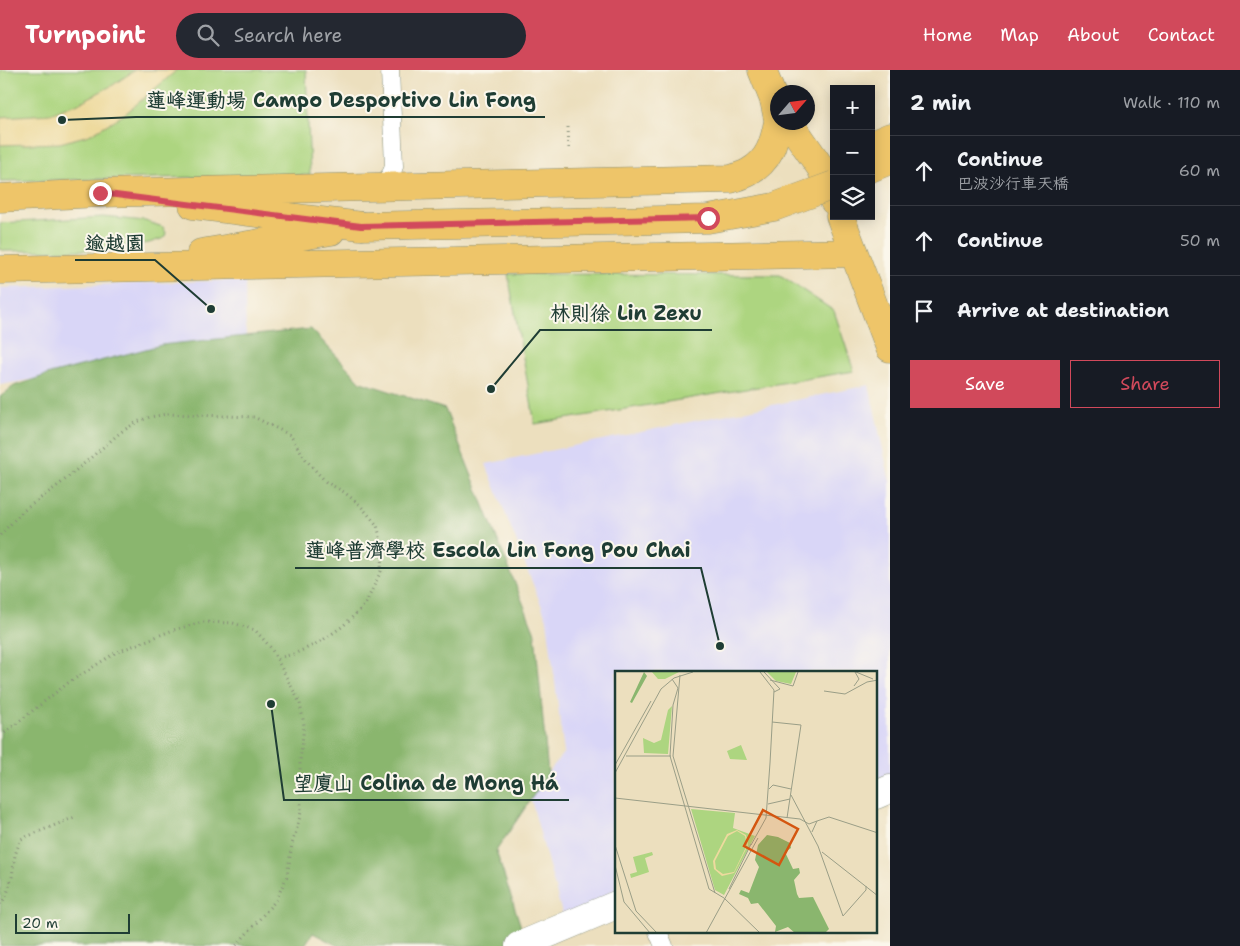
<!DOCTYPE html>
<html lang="en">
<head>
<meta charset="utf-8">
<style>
	body { margin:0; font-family:"Shantell Sans","LXGW WenKai TC",sans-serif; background:#242831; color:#f1f3f6 }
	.controls { position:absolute; right:15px; top:15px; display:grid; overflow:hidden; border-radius:0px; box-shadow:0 2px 12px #0003 }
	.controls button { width:45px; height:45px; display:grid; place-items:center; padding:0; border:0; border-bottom:1px solid #363941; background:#171b24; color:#f1f3f6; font:25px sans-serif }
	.compass { position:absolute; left:770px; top:15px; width:45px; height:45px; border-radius:50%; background:#171b24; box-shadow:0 2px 12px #0003; rotate:62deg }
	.scale { position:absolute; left:15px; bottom:12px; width:115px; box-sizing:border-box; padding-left:5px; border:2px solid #1f3d34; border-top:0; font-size:14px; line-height:18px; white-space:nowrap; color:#1f3d34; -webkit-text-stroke:4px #fbf7ec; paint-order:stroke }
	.stop { position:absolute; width:15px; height:15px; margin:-11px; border:4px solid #d1495b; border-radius:50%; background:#fff }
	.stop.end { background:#d1495b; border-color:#fff; box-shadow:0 1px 5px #0008 }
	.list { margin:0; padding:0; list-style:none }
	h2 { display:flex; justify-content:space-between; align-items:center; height:65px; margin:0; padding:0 20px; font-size:21px }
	h2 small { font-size:16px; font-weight:400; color:#9ea1a6 }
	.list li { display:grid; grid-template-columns:32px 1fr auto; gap:15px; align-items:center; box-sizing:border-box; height:70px; padding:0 20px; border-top:1px solid #363941 }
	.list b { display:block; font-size:19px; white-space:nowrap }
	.list p { margin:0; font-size:16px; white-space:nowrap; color:#9ea1a6 }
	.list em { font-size:16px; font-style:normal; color:#9ea1a6 }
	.actions { display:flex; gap:10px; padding:15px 20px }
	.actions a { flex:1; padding:11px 0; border:1px solid #d1495b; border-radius:0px; text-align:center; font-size:18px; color:#d1495b }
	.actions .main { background:#d1495b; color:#fff }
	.icon { flex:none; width:28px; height:28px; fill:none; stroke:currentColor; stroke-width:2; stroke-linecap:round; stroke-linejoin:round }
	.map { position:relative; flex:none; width:890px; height:876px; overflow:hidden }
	header { display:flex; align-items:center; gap:30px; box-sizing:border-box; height:70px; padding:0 25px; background:#d1495b; color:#fff }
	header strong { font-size:24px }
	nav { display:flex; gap:28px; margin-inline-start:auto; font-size:18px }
	.search { width:350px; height:45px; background:#242831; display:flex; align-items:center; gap:12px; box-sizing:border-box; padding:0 18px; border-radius:28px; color:#9ea1a6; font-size:19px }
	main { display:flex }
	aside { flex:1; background:#171b24 }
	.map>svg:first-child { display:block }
	.built { fill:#d9d6f7 }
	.green { fill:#add580; stroke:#66895a }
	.forest { fill:#8ab66e; stroke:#547a51 }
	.sand { fill:#eeda9e; stroke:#868c69 }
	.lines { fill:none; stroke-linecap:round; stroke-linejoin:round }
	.lane-casing { stroke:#868e79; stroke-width:19 }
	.street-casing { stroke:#868e79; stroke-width:29 }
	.primary-casing { stroke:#868e79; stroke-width:29 }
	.path { stroke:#868e79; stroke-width:3; stroke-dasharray:1 4; stroke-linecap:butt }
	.lane { stroke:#fff; stroke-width:18 }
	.street { stroke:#fff; stroke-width:28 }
	.primary { stroke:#eec569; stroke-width:28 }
	.primary-bridge-casing { stroke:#868e79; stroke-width:29; stroke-linecap:butt }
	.primary-bridge { stroke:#eec569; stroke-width:28 }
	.route { stroke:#d1495b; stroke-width:6 }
	.inset-road { fill:none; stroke:#9a9e87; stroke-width:1 }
	.view { fill:#d45610; fill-opacity:0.15; stroke:#d45610; stroke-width:2.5 }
	.inset-edge { fill:none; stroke:#1f3d34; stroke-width:2.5 }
	.leader { fill:none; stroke:#1f3d34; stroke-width:2 }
	.callout-dot { fill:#1f3d34; stroke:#fbf7ec; stroke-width:2 }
	.callout-label { font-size:20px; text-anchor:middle; font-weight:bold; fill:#1f3d34; stroke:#fbf7ec; stroke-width:4; stroke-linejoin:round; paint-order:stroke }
</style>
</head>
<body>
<header>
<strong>Turnpoint</strong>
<div class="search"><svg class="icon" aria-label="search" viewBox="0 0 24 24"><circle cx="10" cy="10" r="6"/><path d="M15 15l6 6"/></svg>Search here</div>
<nav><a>Home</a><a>Map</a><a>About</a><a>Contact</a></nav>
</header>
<main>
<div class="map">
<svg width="890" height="876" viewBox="0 0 890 876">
	<rect width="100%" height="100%" fill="#fbf7ec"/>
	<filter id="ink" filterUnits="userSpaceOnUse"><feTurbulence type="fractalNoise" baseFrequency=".02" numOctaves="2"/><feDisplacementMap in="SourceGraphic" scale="10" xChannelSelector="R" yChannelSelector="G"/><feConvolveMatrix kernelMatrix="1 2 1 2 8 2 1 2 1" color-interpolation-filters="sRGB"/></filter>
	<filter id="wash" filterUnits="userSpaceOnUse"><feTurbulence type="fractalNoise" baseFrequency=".0096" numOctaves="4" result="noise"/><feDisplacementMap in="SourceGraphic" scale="20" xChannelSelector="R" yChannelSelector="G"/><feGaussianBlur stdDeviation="1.12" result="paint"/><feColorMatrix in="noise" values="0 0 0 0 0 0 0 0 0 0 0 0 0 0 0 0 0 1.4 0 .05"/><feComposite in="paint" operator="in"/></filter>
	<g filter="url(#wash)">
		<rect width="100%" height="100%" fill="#ecdfbe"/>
		<!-- built -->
		<path class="built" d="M245 210 246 278 135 291 0 315V218Z
			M869 315 890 412V713L876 719V602H616V825L563 847 530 726 564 682 547 550 486 394Z"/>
		<!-- green -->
		<path class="green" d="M0 0H306L310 105 0 111Z
			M103 147 145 151 163 157 166 163 164 168 149 173 102 180 6 181 0 179V153Z
			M508 204 780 205 834 241 854 301 535 354Z"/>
		<!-- forest -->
		<path class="forest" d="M311 259 361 312 445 339 535 563 548 704 496 781 524 866 508 876H338L313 863 304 876H0V327L14 316 50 304 161 275Z"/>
		<!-- sand -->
		<path class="sand" d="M135 0H177L125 44 89 65 60 73 0 75V47L50 44 81 32 113 15Z"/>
	</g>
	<g filter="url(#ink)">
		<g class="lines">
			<defs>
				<path id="lane" d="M374 117C385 112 391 108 394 96L390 0
					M658 862 664 876"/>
				<path id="street" d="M876 725 890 719
					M519 876 616 835"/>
				<path id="primary" d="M762 0 774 30 778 49
					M789 52 821 98 834 131
					M871 75 890 67
					M871 98 890 90
					M0 128 100 123 731 109C737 107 744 105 749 102 769 91 774 73 778 52
					M193 135 361 156
					M840 146 890 278
					M201 183 331 161
					M0 200 854 183"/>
			</defs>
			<!-- lane casing -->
			<use href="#lane" class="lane-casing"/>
			<!-- street casing -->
			<use href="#street" class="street-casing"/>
			<!-- primary casing -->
			<use href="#primary" class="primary-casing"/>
			<!-- path -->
			<path class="path" d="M568 57 569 79
				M0 465 23 441 60 414 121 362 137 352 150 347 167 344 254 347 290 365 307 391 326 412 344 422 360 435 377 455 382 475 381 501 365 535 343 556 320 572 294 584 277 588
				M0 664H3L68 613 115 583 173 560 203 552 233 553 255 560 271 578 300 633 304 655 300 692 301 742 296 762 292 774 287 806 276 830 236 876
				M0 834 6 827 12 807 15 785 21 769 75 747"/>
			<!-- lane -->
			<use href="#lane" class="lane"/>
			<!-- street -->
			<use href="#street" class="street"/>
			<!-- primary -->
			<use href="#primary" class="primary"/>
			<defs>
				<path id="primary-bridge" d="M361 156 708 149 774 137 834 115"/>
			</defs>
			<!-- primary-bridge casing -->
			<use href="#primary-bridge" class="primary-bridge-casing"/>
			<!-- primary-bridge -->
			<use href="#primary-bridge" class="primary-bridge"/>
		</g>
	</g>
	<g class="lines" filter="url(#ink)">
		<!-- route -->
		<path class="route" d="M100 123 361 156 708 148"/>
	</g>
	<!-- overview -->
	<g transform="translate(615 601)">
		<rect width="262" height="262" fill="#ecdfbe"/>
		<path d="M37 1H64L50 8H43ZM152 1H181L176 13 161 10ZM57 35 53 83 29 82 28 67 39 72 46 69 53 39ZM126 74 132 89 115 88 112 80ZM76 138 120 142 118 157 140 165 109 224 100 219ZM37 181 38 184 30 187 34 201 16 207 15 203 22 201 18 186Z" fill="#add580"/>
		<path d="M29 1 32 5 17 32 15 31ZM152 164 163 166 175 172 176 177 170 181 178 198 184 197 185 202 179 209 182 223 184 227 198 226 214 258 210 262H180L173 256 160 261 161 255 143 232 136 233 133 227 124 223 126 219 134 222 144 196 140 189 143 174Z" fill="#8ab66e"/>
		<path d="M122 159 131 164 133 174 119 202 107 205 99 198 98 190 112 163ZM122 160 130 165 132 174 119 201 108 203 101 198 100 190 113 165Z" fill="#eeda9e" fill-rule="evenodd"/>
		<path class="inset-road" d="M149 1 165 18 159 21M241 1 258 8M65 4 58 85 100 222M57 8 63 17 58 34 55 85 94 218 109 227 145 262M155 9 178 15 183 1M239 15 244 8 240 1M209 20 230 23 252 11 263 9M157 51 186 54 172 147M11 85H56M0 94 36 30M0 102 46 18 59 7 78 1M154 118 158 114 176 118M176 124 203 175 228 245 251 219V215M0 127 185 148 194 153 202 150M153 133 175 128M197 161 202 150 214 146 263 162M0 174 21 240 42 262M136 174 151 147 155 92 159 19 145 1M207 181 263 225M0 194 9 231 35 262M114 218 136 173M91 262 143 167"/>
		<path class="view" d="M148 139 183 158 164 194 129 175Z"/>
		<rect width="262" height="262" class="inset-edge"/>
	</g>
	<!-- callouts -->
	<path class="leader" d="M62 50L136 47H545M211 239L155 190H75M491 319L540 260H712M720 576L701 498H295M271 634L284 730H569"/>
	<g class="callout-dot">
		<circle cx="62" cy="50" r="5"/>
		<circle cx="211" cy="239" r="5"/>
		<circle cx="491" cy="319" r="5"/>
		<circle cx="720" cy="576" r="5"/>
		<circle cx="271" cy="634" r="5"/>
	</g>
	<g class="callout-label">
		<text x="341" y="37">蓮峰運動場 Campo Desportivo Lin Fong</text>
		<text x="115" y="180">逾越園</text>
		<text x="626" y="250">林則徐 Lin Zexu</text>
		<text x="498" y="487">蓮峰普濟學校 Escola Lin Fong Pou Chai</text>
		<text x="426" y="720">望廈山 Colina de Mong Há</text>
	</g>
</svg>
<div class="controls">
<button>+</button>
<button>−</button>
<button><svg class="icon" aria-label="layers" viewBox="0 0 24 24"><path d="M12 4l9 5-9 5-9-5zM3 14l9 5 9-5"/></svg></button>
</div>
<svg class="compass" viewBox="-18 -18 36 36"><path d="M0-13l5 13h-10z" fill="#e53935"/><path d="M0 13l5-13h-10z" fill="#9ea1a6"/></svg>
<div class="scale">20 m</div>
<div class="stop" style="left:708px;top:148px"></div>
<div class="stop end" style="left:100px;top:123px"></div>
</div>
<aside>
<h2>2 min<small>Walk · 110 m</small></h2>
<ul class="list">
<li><svg class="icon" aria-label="ahead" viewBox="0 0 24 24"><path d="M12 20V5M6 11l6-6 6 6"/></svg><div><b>Continue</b><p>巴波沙行車天橋</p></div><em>60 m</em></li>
<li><svg class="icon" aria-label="ahead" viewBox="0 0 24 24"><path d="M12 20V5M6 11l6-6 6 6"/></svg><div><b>Continue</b></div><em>50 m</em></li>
<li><svg class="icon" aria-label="arrive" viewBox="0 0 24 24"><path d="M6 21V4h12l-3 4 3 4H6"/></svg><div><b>Arrive at destination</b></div></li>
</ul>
<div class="actions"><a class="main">Save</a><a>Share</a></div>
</aside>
</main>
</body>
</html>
